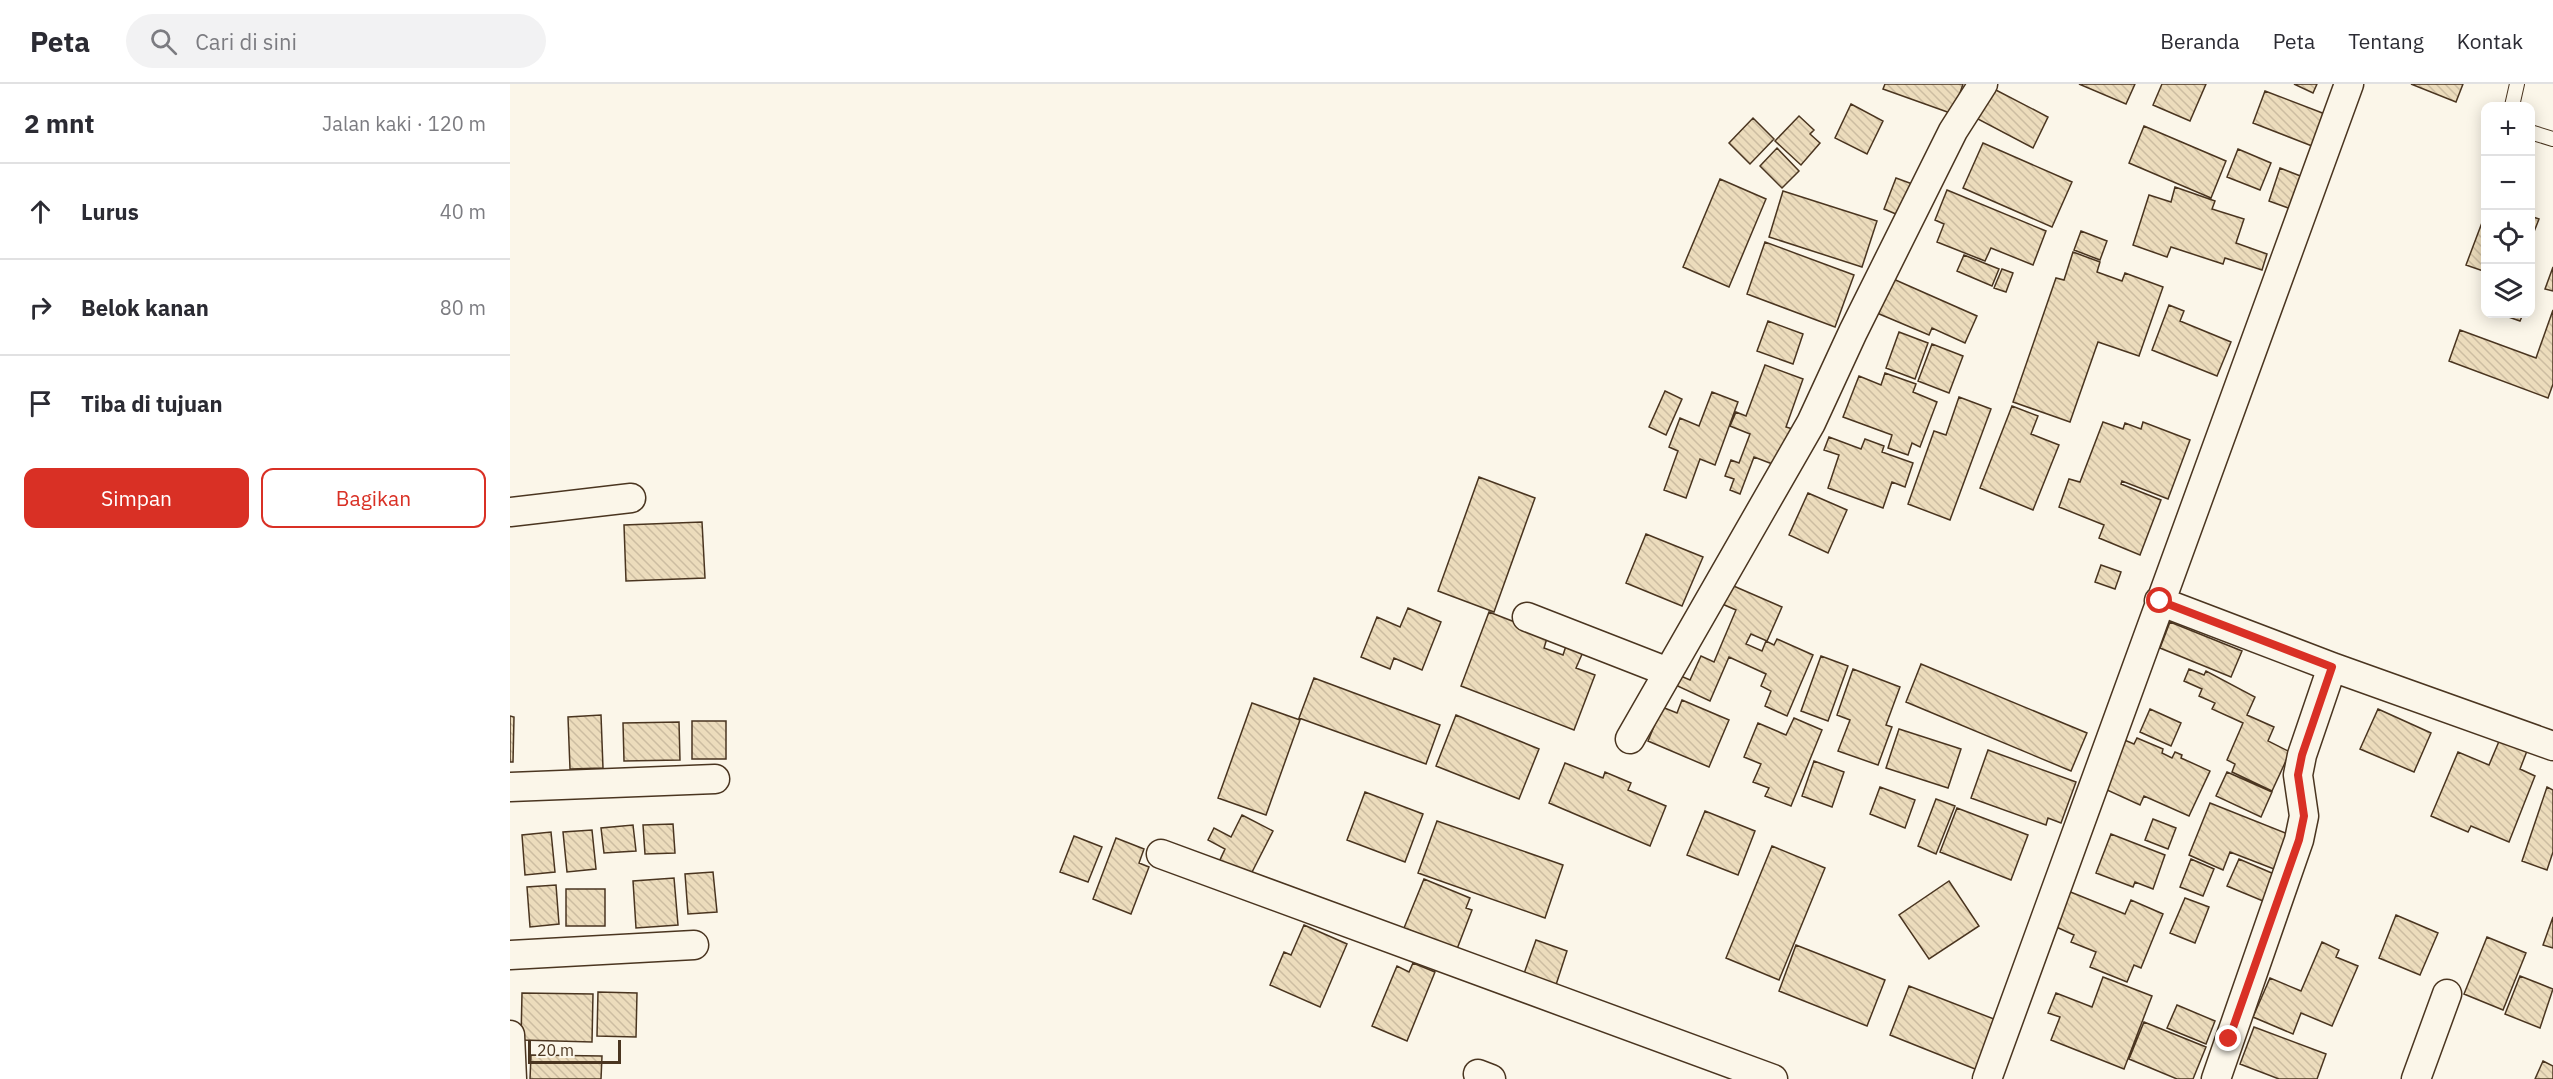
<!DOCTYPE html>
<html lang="id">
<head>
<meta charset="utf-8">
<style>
	body { margin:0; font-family:"IBM Plex Sans",sans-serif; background:#f2f2f3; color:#2b2b33 }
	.controls { position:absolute; right:18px; top:18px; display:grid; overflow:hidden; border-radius:12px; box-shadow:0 3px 15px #0003 }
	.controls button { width:54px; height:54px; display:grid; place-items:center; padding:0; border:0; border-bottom:2px solid #e1e1e2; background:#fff; color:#2b2b33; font:30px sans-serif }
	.scale { position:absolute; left:18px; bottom:15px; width:93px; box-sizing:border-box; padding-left:6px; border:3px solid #4a3520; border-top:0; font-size:16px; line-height:21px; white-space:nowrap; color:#4a3520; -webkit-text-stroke:4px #fbf6e9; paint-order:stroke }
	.stop { position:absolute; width:18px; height:18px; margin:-14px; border:4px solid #d93025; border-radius:50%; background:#fff }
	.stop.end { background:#d93025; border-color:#fff; box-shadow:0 2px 6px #0008 }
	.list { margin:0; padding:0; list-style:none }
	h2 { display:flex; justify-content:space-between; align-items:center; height:78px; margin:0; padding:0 24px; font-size:26px }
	h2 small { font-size:20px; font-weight:400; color:#7c7c81 }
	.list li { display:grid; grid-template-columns:39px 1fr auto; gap:18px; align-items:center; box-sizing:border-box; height:96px; padding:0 24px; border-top:2px solid #e1e1e2 }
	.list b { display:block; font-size:22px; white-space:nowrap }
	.list em { font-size:20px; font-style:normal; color:#7c7c81 }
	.actions { display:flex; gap:12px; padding:18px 24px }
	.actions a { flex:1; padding:14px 0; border:2px solid #d93025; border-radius:12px; text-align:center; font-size:21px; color:#d93025 }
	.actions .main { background:#d93025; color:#fff }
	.icon { flex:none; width:33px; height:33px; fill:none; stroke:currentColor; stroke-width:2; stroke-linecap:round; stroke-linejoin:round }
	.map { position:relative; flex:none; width:2043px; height:995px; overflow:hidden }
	header { display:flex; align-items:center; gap:36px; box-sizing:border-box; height:84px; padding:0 30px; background:#fff; border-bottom:2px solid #e1e1e2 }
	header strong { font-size:28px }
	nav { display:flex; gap:33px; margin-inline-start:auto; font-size:21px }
	.search { width:420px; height:54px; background:#f2f2f3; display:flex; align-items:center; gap:15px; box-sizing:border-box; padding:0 21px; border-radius:33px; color:#7c7c81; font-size:22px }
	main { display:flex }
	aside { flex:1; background:#fff }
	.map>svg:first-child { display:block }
	.building { fill:url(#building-back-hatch); stroke:#4a3520; stroke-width:1.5 }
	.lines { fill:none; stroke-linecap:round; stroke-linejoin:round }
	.lane-casing { stroke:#4a3520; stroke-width:16 }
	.street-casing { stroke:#4a3520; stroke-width:31 }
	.lane { stroke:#fbf6e9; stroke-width:14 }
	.street { stroke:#fbf6e9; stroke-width:28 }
	.route { stroke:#d93025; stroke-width:8 }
</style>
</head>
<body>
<header>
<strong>Peta</strong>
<div class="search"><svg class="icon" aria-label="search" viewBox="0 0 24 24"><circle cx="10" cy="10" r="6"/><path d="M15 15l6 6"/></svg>Cari di sini</div>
<nav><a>Beranda</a><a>Peta</a><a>Tentang</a><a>Kontak</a></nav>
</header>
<main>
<aside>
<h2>2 mnt<small>Jalan kaki · 120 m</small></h2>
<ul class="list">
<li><svg class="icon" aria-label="ahead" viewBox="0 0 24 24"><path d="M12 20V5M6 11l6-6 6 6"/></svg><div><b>Lurus</b></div><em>40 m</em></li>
<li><svg class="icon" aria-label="right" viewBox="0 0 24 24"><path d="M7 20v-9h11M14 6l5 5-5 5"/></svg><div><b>Belok kanan</b></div><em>80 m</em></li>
<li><svg class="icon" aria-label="arrive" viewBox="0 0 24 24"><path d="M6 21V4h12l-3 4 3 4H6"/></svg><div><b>Tiba di tujuan</b></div></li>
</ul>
<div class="actions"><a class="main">Simpan</a><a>Bagikan</a></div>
</aside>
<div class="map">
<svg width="2043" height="995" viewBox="0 0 2043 995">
	<defs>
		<pattern id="building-back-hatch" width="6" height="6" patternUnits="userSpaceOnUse" patternTransform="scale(1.5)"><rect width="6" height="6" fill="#ecdcbc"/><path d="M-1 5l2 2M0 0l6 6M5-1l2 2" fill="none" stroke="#ccbda1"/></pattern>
	</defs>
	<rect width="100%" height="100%" fill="#fbf6e9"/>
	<!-- building -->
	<path class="building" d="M1375 0H1453L1443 30 1373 5Z
		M1569 0H1625L1616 20Z
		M1652 0H1696L1680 37 1643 21Z
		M1784 0H1807L1803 9Z
		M1901 0H1953L1946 18Z
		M1482 4 1538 33 1523 64 1466 34Z
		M1755 7 1815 30 1802 62 1743 39Z
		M1341 20 1373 37 1357 70 1325 54Z
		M1289 32 1304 46 1300 50 1310 59 1291 81 1265 57Z
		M1243 34 1264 55 1240 80 1219 59Z
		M1634 42 1716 77 1701 114 1619 79Z
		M1473 59 1562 98 1542 143 1453 104Z
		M1267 64 1289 87 1272 104 1250 82Z
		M1728 65 1761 79 1750 106 1717 93Z
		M1770 84 1793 93 1781 125 1759 117Z
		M1386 94 1405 101 1393 133 1374 125Z
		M1210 95 1256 115 1219 203 1173 183Z
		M1665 103 1705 117 1702 125 1734 135 1726 159 1757 170 1752 186 1715 174 1713 180 1661 163 1657 173 1623 161 1639 111 1661 118Z
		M1437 106 1536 147 1523 181 1481 164 1475 177 1427 158 1434 140 1425 136Z
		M1273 107 1367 137 1352 183 1259 153Z
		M1976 128V188L1956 181Z
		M2020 132 2029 135 2020 158Z
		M1571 147 1597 157 1590 176 1564 166Z
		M1255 158 1344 191 1325 243 1237 210Z
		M1563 168 1590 178 1587 188 1612 197 1615 189 1653 203 1629 272 1588 258 1560 338 1503 318 1546 194 1554 196Z
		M1454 171 1489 185 1482 202 1447 187Z
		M2043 183V207L2035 205Z
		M1492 185 1503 189 1496 208 1484 204Z
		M1381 194 1467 232 1455 259 1422 244 1419 251 1367 229Z
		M1659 221 1674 227 1670 237 1721 258 1707 292 1642 266Z
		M2043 226V300L2038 314 1939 277 1950 246 2026 274Z
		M1990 230H2013L2010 237Z
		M1258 237 1293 250 1283 280 1247 267Z
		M1389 248 1418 259 1405 295 1376 284Z
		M1422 260 1453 272 1439 309 1408 297Z
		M1255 281 1293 295 1276 343 1286 346 1273 384 1244 373 1230 410 1220 406 1224 395 1215 392 1221 376 1229 379 1240 350 1220 342 1226 328 1236 332Z
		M1375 289 1406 300 1403 308 1427 318 1410 363 1402 359 1398 371 1378 364 1382 351 1333 333 1349 292 1371 301Z
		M1155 307 1172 315 1156 351 1139 343Z
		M1202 308 1228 318 1205 381 1190 375 1176 414 1154 406 1168 367 1159 363 1170 334 1189 342Z
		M1449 313 1481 325 1440 436 1398 420 1424 347 1436 351Z
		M1502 322 1528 332 1521 350 1549 361 1523 426 1470 404Z
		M1593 338 1613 345 1615 339 1631 345 1633 338 1680 356 1658 415 1612 397 1611 400 1651 416 1630 471 1589 454 1594 441 1549 423 1559 395 1570 398Z
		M1319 353 1351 365 1355 355 1374 362 1372 368 1403 379 1395 403 1382 398 1373 424 1318 404 1329 371 1314 366Z
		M969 393 1025 414 984 528 928 507Z
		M1298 409 1337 426 1318 469 1279 451Z
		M192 438 195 494 116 497 114 441Z
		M1136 450 1193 473 1172 522 1116 499Z
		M1591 481 1611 488 1605 505 1585 498Z
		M1219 500 1272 523 1257 557 1241 550 1236 560 1252 567 1256 557 1264 561 1267 555 1303 571 1277 632 1255 622 1261 607 1251 602 1256 590 1219 573 1200 617 1161 599 1166 590 1180 596 1191 572 1204 578 1226 526 1210 519Z
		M898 524 931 538 912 586 884 574 880 585 851 573 867 533 890 543Z
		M979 528 1038 551 1034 564 1053 571 1056 562 1073 568 1066 584 1085 591 1064 646 951 602Z
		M1660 538 1732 567 1721 593 1650 564Z
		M1311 572 1338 582 1318 637 1291 627Z
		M1411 580 1577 649 1561 687 1396 618Z
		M1343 585 1390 603 1376 641 1382 643 1368 681 1328 667 1340 636 1327 631Z
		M1679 585 1694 591 1696 587 1745 613 1737 631 1764 643 1758 657 1780 668 1762 707 1722 688 1725 680 1717 676 1733 639 1702 625 1705 619 1689 612 1692 605 1674 597Z
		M804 594 930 641 916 680 789 634Z
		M1172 616 1219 636 1199 683 1138 657 1152 623 1167 629Z
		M742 619 790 636 756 731 708 714Z
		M1640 625 1671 639 1661 662 1630 648Z
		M1868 625 1921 649 1904 688 1850 665Z
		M91 631 93 684 60 685 58 633Z
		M946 631 1029 665 1009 715 926 682Z
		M0 632 4 633 3 678H0Z
		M1284 634 1312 646 1281 722 1255 712 1259 704 1243 698 1251 680 1234 673 1248 639 1276 651Z
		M182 637H216V675H182Z
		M169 638 170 676 114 677 113 639Z
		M1389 645 1451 665 1438 704 1376 684Z
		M1627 654 1653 665 1652 669 1662 674 1665 668 1672 671 1671 674 1700 687 1679 732 1634 712 1630 721 1586 701 1612 655 1624 660Z
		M1990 655 2017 667 2010 685 2025 692 1999 758 1961 742 1958 748 1921 732 1948 668 1979 681Z
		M1478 666 1566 698 1551 739 1538 734 1536 741 1461 714Z
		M1304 677 1334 688 1322 723 1292 712Z
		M1055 679 1093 694 1095 688 1121 699 1118 706 1156 722 1140 762 1039 719Z
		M1717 688 1762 708 1751 733 1706 712Z
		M1370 703 1405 716 1395 744 1360 730Z
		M2037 703 2043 706V768L2037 786 2012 777Z
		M855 708 913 730 895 778 837 756Z
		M1426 715 1445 722 1426 770 1408 762Z
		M1700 719 1778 750 1764 785 1720 768 1713 786 1679 771Z
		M1447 724 1518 751 1501 796 1430 768Z
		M1195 727 1245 747 1228 791 1177 771Z
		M732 731 763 747 739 794 709 778 715 765 698 756 704 744 721 753Z
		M1643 735 1666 744 1658 765 1635 756Z
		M927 737 1053 781 1035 834 908 789Z
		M163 740 165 769 135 770 133 741Z
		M123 741 126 767 94 769 91 744Z
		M82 746 86 785 57 788 53 748Z
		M41 748 45 788 15 791 12 751Z
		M1601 750 1655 771 1643 805 1625 798 1623 803 1586 789Z
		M564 752 592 763 578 798 550 788Z
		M606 754 634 765 629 779 639 783 621 830 583 815Z
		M1262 762 1315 784 1269 896 1216 874Z
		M1681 775 1704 785 1693 812 1670 803Z
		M1729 775 1764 790 1753 817 1717 802Z
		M203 788 207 828 178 830 175 790Z
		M164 794 168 841 126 844 123 797Z
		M914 795 960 814 956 824 962 826 947 865 894 844Z
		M1439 797 1469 842 1419 875 1389 831Z
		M46 801 49 840 20 843 17 803Z
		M56 805H95V842H56Z
		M1558 807 1615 830 1621 816 1653 830 1631 884 1624 881 1617 898 1580 883 1586 868 1561 858 1564 851 1544 842Z
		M1675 814 1699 823 1685 859 1660 849Z
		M1886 831 1928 849 1910 891 1869 874Z
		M2043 833V864L2033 861Z
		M794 841 837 860 810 923 760 901 774 868 781 871Z
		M1977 853 2016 869 1993 926 1954 910Z
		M1026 856 1057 867 1044 907 1012 895Z
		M1812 858 1829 866 1826 873 1848 882 1822 942 1791 929 1783 950 1743 933 1760 894 1791 907Z
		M1286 861 1375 896 1357 942 1269 907Z
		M903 879 925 888 897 957 862 942 887 882 899 888Z
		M2010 892 2043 905 2030 944 1995 930Z
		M1593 893 1642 912 1614 985 1541 956 1550 933 1538 929 1546 909 1582 923Z
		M1399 902 1489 937 1470 987 1380 951Z
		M88 908 127 909 126 953 87 952Z
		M12 909 83 910 82 958 11 956Z
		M1667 921 1705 937 1696 960 1657 944Z
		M1634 938 1696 963 1683 995H1667L1619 975Z
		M1744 943 1816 970 1807 995H1769L1730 980Z
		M21 971 92 972 91 995H20Z
		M2033 977 2043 982V995H2025Z"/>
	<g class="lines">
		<defs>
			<path id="lane" d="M2002 22 2007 0
				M2020 48 2043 55"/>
			<path id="street" d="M0 428 121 414
				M1649 517 1822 583 2043 662
				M1017 533 1158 588
				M1120 655 1301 339 1343 248 1443 47 1473 0
				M0 703 205 695
				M651 770 1263 995
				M0 871 184 861
				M0 951 2 995
				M968 990 981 995
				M1477 995 1839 0
				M1706 995 1789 756 1794 732 1788 691 1792 671 1822 583
				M1906 995 1937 910"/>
		</defs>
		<!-- lane casing -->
		<use href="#lane" class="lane-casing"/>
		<!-- street casing -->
		<use href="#street" class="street-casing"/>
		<!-- lane -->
		<use href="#lane" class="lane"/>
		<!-- street -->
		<use href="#street" class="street"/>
	</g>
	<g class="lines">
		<!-- route -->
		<path class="route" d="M1650 517 1822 583 1792 671 1788 691 1794 732 1789 756 1719 955"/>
	</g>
</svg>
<div class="controls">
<button>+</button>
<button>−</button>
<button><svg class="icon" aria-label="locate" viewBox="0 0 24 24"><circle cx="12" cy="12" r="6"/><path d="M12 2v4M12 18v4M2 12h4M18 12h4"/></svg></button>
<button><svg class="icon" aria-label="layers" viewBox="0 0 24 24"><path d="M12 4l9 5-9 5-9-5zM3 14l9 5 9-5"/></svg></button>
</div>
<div class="scale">20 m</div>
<div class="stop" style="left:1650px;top:517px"></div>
<div class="stop end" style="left:1719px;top:955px"></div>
</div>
</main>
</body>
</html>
